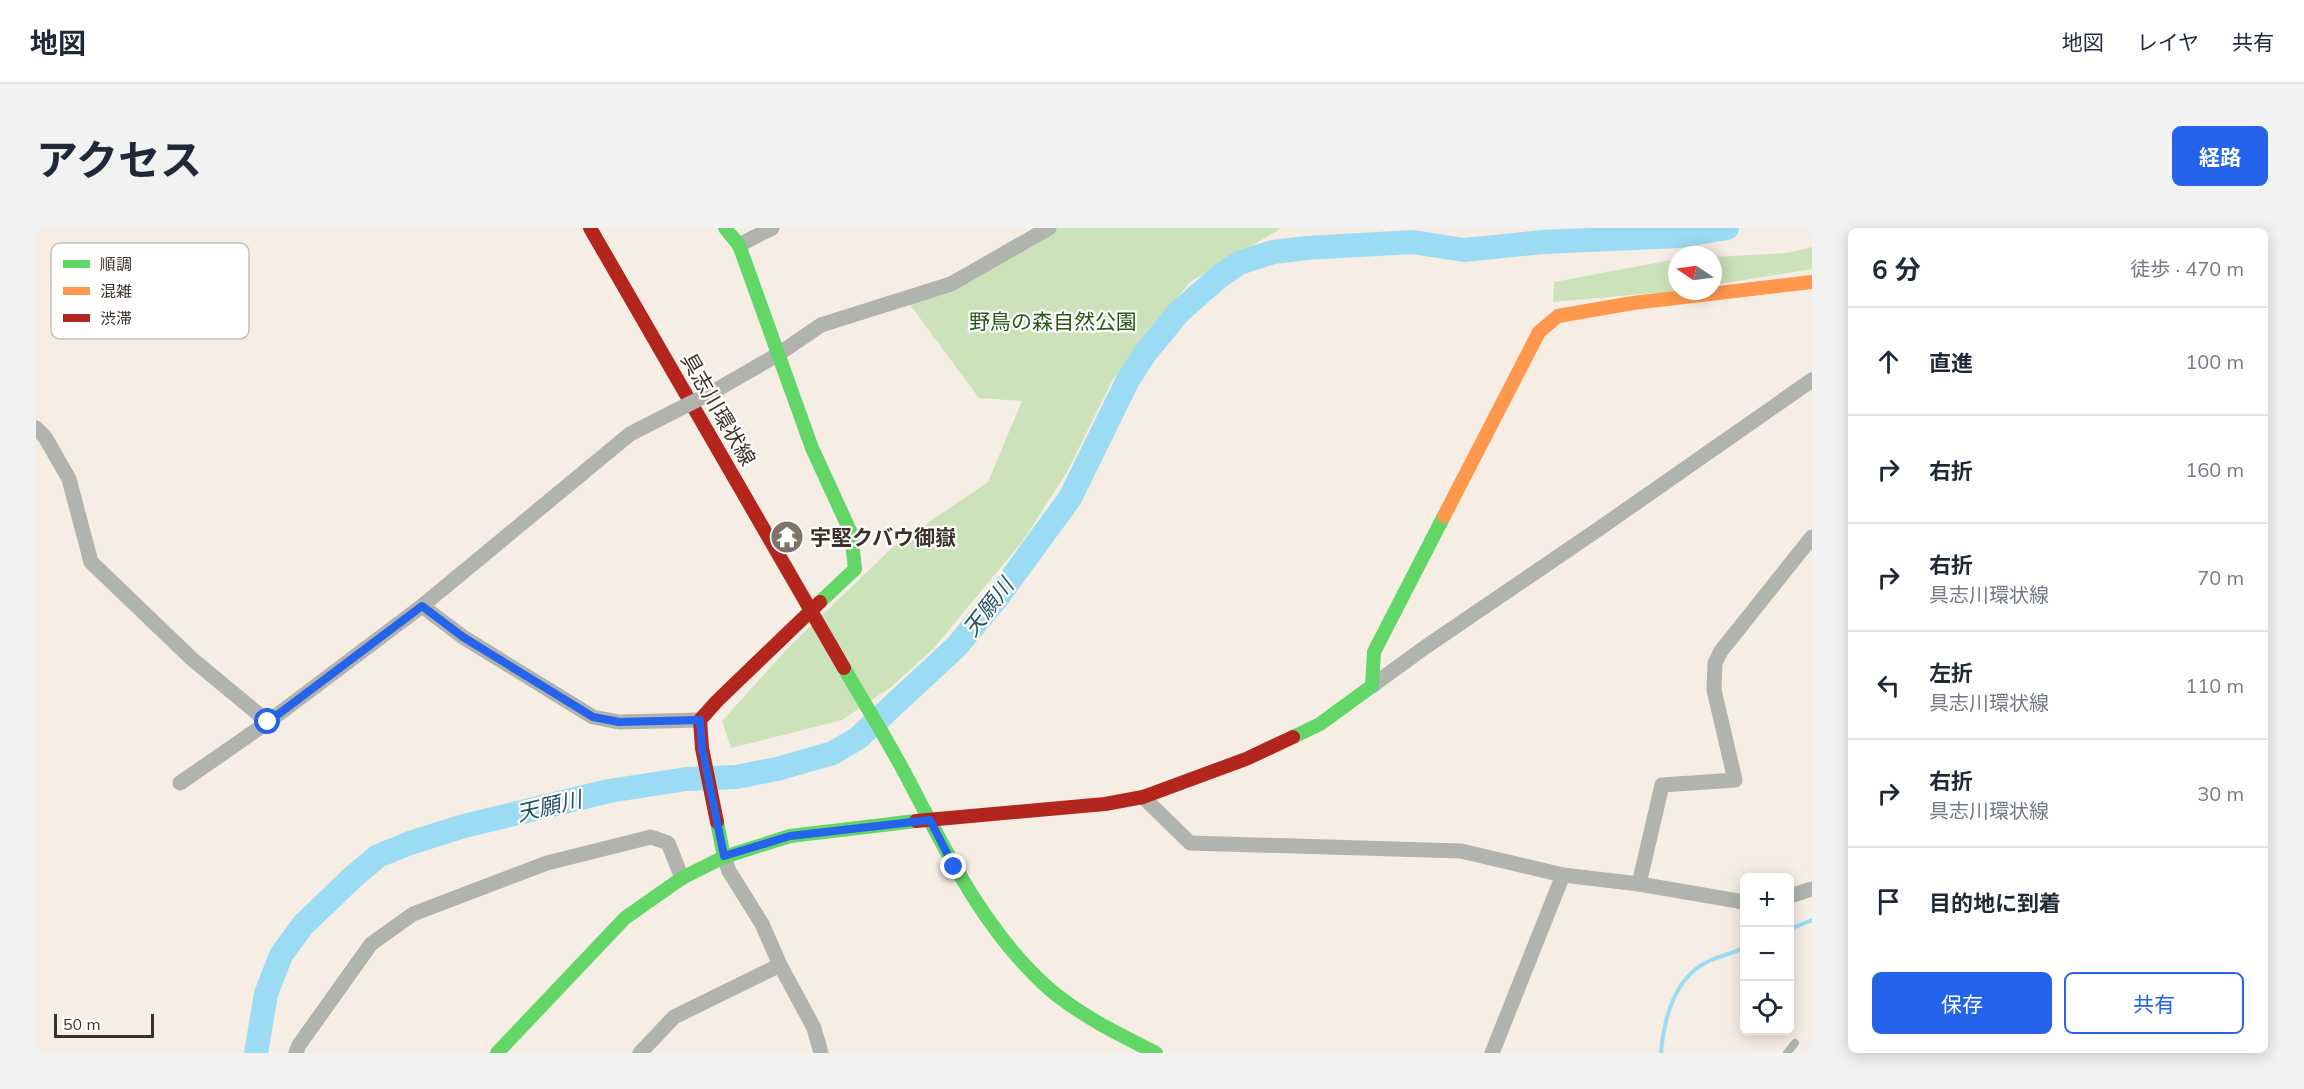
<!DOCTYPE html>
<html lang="ja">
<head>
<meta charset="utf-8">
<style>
	body { margin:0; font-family:Mulish,"Noto Sans JP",sans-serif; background:#f2f2f3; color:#1f2937 }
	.controls { position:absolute; right:18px; bottom:18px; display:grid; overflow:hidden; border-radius:9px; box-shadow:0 3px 15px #0003 }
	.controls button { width:54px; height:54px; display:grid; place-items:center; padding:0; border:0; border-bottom:2px solid #e0e1e3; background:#fff; color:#1f2937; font:30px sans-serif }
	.compass { position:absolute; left:1632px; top:18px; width:54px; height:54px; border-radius:50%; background:#fff; box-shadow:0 3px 15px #0003; rotate:283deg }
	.scale { position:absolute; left:18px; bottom:15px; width:100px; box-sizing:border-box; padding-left:6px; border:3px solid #3c3126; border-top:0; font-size:16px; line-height:21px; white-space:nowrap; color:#3c3126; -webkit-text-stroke:4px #fff; paint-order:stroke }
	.stop { position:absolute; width:18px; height:18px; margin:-14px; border:4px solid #2563eb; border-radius:50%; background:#fff }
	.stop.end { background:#2563eb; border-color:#fff; box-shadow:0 2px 6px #0008 }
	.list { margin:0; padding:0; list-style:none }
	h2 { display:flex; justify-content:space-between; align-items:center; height:78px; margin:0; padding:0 24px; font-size:26px }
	h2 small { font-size:20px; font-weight:400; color:#747a83 }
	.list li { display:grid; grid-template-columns:39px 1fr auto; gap:18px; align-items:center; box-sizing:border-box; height:108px; padding:0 24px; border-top:2px solid #e0e1e3 }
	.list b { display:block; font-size:22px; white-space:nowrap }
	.list p { margin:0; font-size:20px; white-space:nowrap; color:#747a83 }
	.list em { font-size:20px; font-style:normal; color:#747a83 }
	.actions { display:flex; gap:12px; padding:18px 24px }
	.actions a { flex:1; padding:14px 0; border:2px solid #2563eb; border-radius:9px; text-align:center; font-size:21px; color:#2563eb }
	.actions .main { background:#2563eb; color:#fff }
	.icon { flex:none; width:33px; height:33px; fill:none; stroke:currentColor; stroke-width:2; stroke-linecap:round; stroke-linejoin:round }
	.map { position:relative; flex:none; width:1776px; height:825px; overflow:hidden; border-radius:9px }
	header { display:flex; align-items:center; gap:36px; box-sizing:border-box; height:84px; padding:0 30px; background:#fff; border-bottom:2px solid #e0e1e3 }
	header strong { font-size:28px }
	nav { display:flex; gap:33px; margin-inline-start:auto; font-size:21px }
	.intro { display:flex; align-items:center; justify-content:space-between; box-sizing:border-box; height:144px; padding:0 36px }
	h1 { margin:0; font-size:42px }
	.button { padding:15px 27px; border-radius:9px; background:#2563eb; color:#fff; font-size:21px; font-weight:700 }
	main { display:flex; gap:36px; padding:0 36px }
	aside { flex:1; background:#fff; border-radius:9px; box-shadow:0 3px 15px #0003 }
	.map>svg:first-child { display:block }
	.green { fill:#cbe2bb }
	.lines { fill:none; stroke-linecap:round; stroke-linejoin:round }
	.stream { stroke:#9bdcf4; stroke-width:4 }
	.river { stroke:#9bdcf4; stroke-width:24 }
	.lane { stroke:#b1b3ae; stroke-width:8 }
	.street { stroke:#b1b3ae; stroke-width:15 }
	.fast { stroke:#63d668; stroke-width:14 }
	.slow { stroke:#ff974d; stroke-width:14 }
	.jam { stroke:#b3261e; stroke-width:14 }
	.street-bridge { stroke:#b1b3ae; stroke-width:15 }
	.route { stroke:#2563eb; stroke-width:8 }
	.labels { text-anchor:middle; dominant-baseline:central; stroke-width:4.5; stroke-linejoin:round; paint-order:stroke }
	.park-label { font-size:21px; fill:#275717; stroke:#fff }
	.street-label { font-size:21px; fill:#3c3126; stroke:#fff }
	.poi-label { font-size:21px; font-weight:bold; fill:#3c3126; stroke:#fff; text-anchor:start }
	.water-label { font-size:22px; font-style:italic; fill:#285363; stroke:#fff }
	.key { fill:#fff; stroke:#c4c1be; stroke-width:1.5 }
	.key-label { font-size:16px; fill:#3c3126 }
</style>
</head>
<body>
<header>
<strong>地図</strong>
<nav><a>地図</a><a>レイヤ</a><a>共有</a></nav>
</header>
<div class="intro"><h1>アクセス</h1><a class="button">経路</a></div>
<main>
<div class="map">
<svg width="1776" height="825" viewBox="0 0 1776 825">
	<rect width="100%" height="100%" fill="#f6ede4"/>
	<!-- green -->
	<path class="green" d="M1013 0H1246L1154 54 1076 153 1031 244 986 314 897 421 855 459 806 492 695 520 686 493 752 420 858 318 952 254 986 173 943 170 869 70Z
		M1776 19V41L1677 57V29L1751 25Z
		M1641 31V63L1517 74 1518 54Z"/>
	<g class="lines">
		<!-- stream -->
		<path class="stream" d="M1754 701 1776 692
			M1625 825C1628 790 1638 749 1673 733 1684 728 1697 725 1708 720"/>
		<!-- river -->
		<path class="river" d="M220 825 230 766 245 727 267 697 317 649 342 628 374 615 428 598 573 563 650 551 700 549 741 541 797 525 822 510 920 419 961 370 1034 270 1092 152 1110 124 1143 84 1184 48 1203 35 1237 24 1271 20 1377 14 1428 22 1507 14 1644 8 1691 0"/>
		<!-- lane -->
		<path class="lane" d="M1751 825 1759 815"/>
		<!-- street -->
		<path class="street" d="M703 17 736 0
			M675 165 741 127 785 97 915 56 1013 0
			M0 200 9 209 33 251 55 334 156 431 232 494
			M386 378 427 409 557 489 583 494 664 492
			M1336 458 1388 420 1567 298 1776 152
			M144 555 232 494 386 378 594 206 637 184
			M1107 569 1154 615 1425 623 1527 647 1603 656 1708 674
			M688 629 693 643 726 696 744 737 778 800 785 825
			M1603 656 1626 557 1699 552 1678 462 1679 435 1685 423 1776 309
			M1754 668 1776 661
			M260 825 263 817 335 716 377 686 511 635 615 609 632 615 646 650
			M604 825 638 789 744 737
			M1456 825 1527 647"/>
		<!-- fast -->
		<path class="fast" d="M689 0 703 17 776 220 815 305 819 341 784 374
			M808 440C830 478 854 516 874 555 912 627 949 703 1011 759 1043 787 1082 806 1120 825
			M1257 509 1284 496 1336 458 1338 424 1408 288
			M681 594 688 629 754 608 880 593
			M461 825 589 690 646 650 688 629"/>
		<!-- slow -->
		<path class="slow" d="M1408 288 1503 104 1522 88 1597 75 1776 54"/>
		<!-- jam -->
		<path class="jam" d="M554 0 808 440
			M880 593 1069 576 1107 569 1210 531 1257 509
			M681 594 666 520 664 492 681 473 784 374"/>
		<!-- street-bridge -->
		<path class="street-bridge" d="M637 184 675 165"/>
	</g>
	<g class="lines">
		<!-- route -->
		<path class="route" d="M232 494 386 378 427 409 557 489 583 494 664 492 666 520 688 628 754 608 894 592 918 639"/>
	</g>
	<!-- icons -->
	<defs>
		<symbol id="temple-disc" viewBox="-11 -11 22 22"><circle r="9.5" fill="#7d7368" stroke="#fff"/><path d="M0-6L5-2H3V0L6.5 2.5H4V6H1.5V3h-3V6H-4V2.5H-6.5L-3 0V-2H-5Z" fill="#fff"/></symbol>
	</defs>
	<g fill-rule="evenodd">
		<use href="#temple-disc" x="732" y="290" width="38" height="38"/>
	</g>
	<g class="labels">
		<!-- park labels -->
		<g class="park-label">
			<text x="1017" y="93">野鳥の森自然公園</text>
		</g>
		<!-- street labels -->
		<g class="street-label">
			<text transform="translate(683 181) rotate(60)">具志川環状線</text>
		</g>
		<!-- poi labels -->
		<g class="poi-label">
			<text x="774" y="309">宇堅クバウ御嶽</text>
		</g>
		<!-- water labels -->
		<g class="water-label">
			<text transform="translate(952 379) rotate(-52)">天願川</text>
			<text transform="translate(513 578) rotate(-13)">天願川</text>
		</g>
	</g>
	<!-- legend -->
	<rect x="15" y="15" width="198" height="96" rx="9" class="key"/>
	<rect x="27" y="32" width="27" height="8" fill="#63d668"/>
	<rect x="27" y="59" width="27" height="8" fill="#ff974d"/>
	<rect x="27" y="86" width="27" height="8" fill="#b3261e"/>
	<g class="key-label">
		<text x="64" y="42">順調</text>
		<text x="64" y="69">混雑</text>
		<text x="64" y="96">渋滞</text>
	</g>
</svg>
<div class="controls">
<button>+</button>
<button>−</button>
<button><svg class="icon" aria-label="locate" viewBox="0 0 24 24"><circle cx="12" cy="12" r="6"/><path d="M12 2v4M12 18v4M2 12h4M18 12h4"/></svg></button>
</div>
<svg class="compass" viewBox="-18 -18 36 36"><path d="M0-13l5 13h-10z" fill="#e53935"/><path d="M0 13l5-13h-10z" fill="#747a83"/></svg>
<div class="scale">50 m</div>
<div class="stop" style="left:232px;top:494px"></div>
<div class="stop end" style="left:918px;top:639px"></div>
</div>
<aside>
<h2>6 分<small>徒歩 · 470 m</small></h2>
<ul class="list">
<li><svg class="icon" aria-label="ahead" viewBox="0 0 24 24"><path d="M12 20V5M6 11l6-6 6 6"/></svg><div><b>直進</b></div><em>100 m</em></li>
<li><svg class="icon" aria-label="right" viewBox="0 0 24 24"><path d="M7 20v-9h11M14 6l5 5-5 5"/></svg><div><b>右折</b></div><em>160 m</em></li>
<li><svg class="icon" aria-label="right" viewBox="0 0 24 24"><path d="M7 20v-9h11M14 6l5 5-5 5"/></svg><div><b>右折</b><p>具志川環状線</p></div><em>70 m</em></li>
<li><svg class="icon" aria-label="left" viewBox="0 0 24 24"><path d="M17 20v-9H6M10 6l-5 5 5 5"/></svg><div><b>左折</b><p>具志川環状線</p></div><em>110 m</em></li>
<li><svg class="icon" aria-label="right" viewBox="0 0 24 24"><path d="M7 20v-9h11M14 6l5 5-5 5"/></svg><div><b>右折</b><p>具志川環状線</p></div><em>30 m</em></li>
<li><svg class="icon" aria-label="arrive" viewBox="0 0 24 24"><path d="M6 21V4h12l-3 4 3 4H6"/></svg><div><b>目的地に到着</b></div></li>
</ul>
<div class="actions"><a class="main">保存</a><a>共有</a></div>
</aside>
</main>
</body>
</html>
